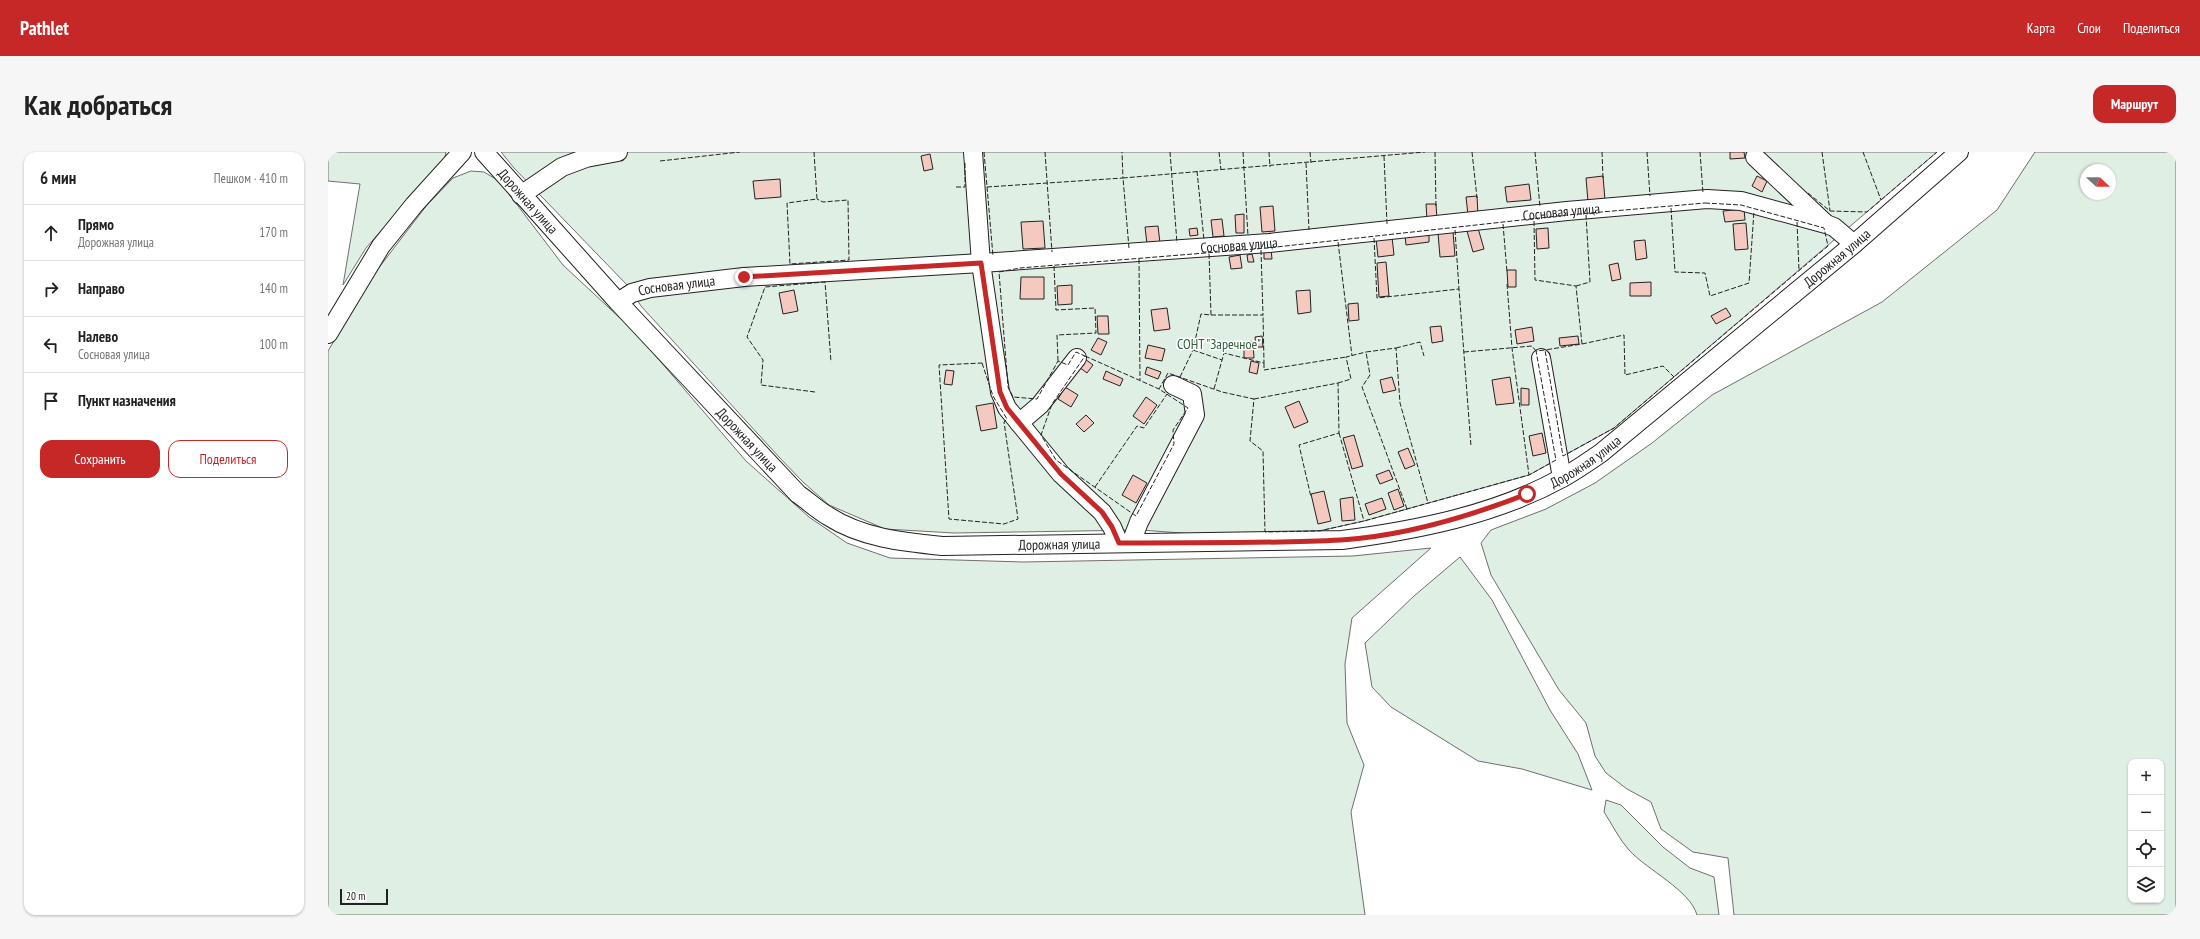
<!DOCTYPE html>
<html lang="ru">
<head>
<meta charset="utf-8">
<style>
	body { margin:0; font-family:"PT Sans Narrow",sans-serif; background:#f6f6f6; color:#222 }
	.controls { position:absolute; right:12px; bottom:12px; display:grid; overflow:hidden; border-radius:8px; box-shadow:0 1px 3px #0004 }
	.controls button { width:36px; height:36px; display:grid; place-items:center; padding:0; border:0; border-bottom:1px solid #e0e0e0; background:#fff; color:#222; font:20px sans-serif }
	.compass { position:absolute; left:1752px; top:12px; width:36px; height:36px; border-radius:50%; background:#fff; box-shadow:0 1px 3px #0004; rotate:112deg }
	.scale { position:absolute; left:12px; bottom:10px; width:48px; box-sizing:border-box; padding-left:4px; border:2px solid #222; border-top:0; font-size:11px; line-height:14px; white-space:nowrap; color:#222; -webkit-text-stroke:3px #fff; paint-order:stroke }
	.stop { position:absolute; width:12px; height:12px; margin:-9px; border:3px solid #c62828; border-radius:50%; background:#fff }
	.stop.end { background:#c62828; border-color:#fff; box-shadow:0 1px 4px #0008 }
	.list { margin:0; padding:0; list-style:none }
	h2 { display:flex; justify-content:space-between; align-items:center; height:52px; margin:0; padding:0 16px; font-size:17px }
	h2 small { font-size:13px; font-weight:400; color:#767676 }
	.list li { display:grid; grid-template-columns:26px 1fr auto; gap:12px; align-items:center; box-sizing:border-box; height:56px; padding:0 16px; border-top:1px solid #e0e0e0 }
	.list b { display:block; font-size:15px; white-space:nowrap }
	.list p { margin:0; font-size:13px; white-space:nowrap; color:#767676 }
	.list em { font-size:13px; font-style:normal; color:#767676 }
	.actions { display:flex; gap:8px; padding:12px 16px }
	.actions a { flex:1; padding:9px 0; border:1px solid #c62828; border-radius:12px; text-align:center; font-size:14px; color:#c62828 }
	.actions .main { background:#c62828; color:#fff }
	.icon { flex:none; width:22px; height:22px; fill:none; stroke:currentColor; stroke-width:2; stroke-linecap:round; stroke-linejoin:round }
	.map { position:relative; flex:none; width:1848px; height:763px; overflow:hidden; border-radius:12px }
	header { display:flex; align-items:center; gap:24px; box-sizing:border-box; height:56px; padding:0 20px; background:#c62828; color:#fff }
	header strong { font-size:19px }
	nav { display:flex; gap:22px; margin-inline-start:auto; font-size:14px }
	.intro { display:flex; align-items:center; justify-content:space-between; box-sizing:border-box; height:96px; padding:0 24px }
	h1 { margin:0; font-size:28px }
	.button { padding:10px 18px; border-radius:12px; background:#c62828; color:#fff; font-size:14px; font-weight:700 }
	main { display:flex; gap:24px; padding:0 24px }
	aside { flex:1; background:#fff; border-radius:12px; box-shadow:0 1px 3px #0004 }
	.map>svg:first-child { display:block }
	.green { fill:#e0efe3; stroke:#6f6f6f; fill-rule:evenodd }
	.building { fill:#f3c9c0; stroke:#222 }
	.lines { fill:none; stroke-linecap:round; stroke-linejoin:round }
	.minor-casing { stroke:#222; stroke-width:20 }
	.minor { stroke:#fff; stroke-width:18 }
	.fence { stroke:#222; stroke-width:1; stroke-dasharray:5 2; stroke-linecap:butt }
	.route { stroke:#c62828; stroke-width:5 }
	.labels { text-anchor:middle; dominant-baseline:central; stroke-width:3; stroke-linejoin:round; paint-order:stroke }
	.street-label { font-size:14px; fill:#222; stroke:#fff }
	.park-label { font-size:14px; fill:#2f5e38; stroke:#fff }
</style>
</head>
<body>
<header>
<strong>Pathlet</strong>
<nav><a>Карта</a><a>Слои</a><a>Поделиться</a></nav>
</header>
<div class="intro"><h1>Как добраться</h1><a class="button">Маршрут</a></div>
<main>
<aside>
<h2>6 мин<small>Пешком · 410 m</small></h2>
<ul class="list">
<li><svg class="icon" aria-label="ahead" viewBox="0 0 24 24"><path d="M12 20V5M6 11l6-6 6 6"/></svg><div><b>Прямо</b><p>Дорожная улица</p></div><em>170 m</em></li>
<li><svg class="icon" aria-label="right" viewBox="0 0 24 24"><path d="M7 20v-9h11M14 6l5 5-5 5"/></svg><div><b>Направо</b></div><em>140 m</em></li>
<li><svg class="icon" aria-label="left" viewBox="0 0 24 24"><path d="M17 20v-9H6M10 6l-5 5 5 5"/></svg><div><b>Налево</b><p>Сосновая улица</p></div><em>100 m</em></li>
<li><svg class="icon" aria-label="arrive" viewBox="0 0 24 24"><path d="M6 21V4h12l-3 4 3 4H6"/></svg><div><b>Пункт назначения</b></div></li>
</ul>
<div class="actions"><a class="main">Сохранить</a><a>Поделиться</a></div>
</aside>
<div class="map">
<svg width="1848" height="763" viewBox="0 0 1848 763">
	<rect width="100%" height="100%" fill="#fff"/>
	<!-- green -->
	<path class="green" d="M0 0H118L117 5 38 96 15 133 32 32 0 29Z
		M173 0H1609L1286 276 1201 323 1036 369 991 379 880 383 813 378 626 381 557 377 501 353 475 330 451 305 313 154 300 134 186 16Z
		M1707 0H1848V763H1406L1400 706 1365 700 1333 677 1323 650 1299 637 1278 621 1267 604 1258 571 1231 538 1163 423 1153 391 1163 378 1218 357 1267 331 1324 291 1384 243 1554 150 1669 58ZM1758 18H1782V42H1758ZM1803 610H1833V748H1803Z
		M143 19 156 20 171 29 235 113 308 181 418 309 481 365 519 391 562 406 695 410 1025 404 1103 396 1024 466 1017 512 1019 571 1036 613 1023 660 1037 763H0V199L46 122 99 53 125 26Z
		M1132 405 1164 448 1222 558 1250 602 1264 638 1194 617 1150 609 1063 555 1044 535 1037 491 1086 444Z
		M1278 648 1293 653 1335 695 1362 716 1386 725 1391 763H1369C1362 738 1319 718 1301 698 1291 687 1284 672 1276 660Z"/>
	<!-- building -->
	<path class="building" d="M1402 0H1416L1417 6 1402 7Z
		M602 2 605 17 596 19 593 4Z
		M1275 24 1277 48 1260 50 1258 26Z
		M1429 24 1439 29 1434 40 1424 34Z
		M452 27 453 45 427 47 425 29Z
		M1201 32 1203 48 1179 50 1177 35Z
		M1149 44 1150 63H1140L1138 45Z
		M1098 52H1108L1109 67 1099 68Z
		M945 54 947 79 934 80 932 55Z
		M1416 57 1417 68 1397 70 1395 59Z
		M916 62V81H908L907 63Z
		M894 67 896 84 885 85 883 68Z
		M715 69 717 96 695 97 693 70Z
		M1418 71 1420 97 1407 98 1405 72Z
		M830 74 832 91 819 92 817 75Z
		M869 76 870 83 862 84 861 77Z
		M1150 76 1156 97 1145 100 1139 79Z
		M1220 76 1221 96 1209 97 1208 77Z
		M1125 80 1127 104 1112 105 1110 81Z
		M1101 81V90L1078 93 1077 83Z
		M1064 85 1066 103 1050 105 1048 86Z
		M1317 88 1319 106 1308 108 1306 89Z
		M943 97 944 107H936V98Z
		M924 102 926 110H920L919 103Z
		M912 103 914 116 903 117 901 105Z
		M1058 110 1061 144 1051 145 1049 111Z
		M1290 111 1293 127 1284 129 1281 113Z
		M1179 118H1188V135H1180Z
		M693 125H716V147H692Z
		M1323 130V144H1302V131Z
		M744 133V152L730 153 729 134Z
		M466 138 470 159 455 162 451 141Z
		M982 138 983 160 970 162 968 139Z
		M1030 151 1031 168 1021 169 1020 152Z
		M839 156 842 177 826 179 823 158Z
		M1398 156 1403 164 1388 172 1383 164Z
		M769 164H780L781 182H770Z
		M1113 174 1115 189 1104 191 1102 175Z
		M1204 175 1206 189 1189 192 1187 178Z
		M934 184 935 195H928L927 185Z
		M1250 184 1251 192 1232 194 1231 186Z
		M770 186 779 190 773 203 763 198Z
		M916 190H925L926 206H916Z
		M820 193 837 197 834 209 817 206Z
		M757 207 765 213 759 221 751 215Z
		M923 209 931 211 929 222 921 220Z
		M819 215 833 220 830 227 817 222Z
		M618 218 626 219 624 233 616 232Z
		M778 219 795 227 792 234 775 227Z
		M1064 225 1068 238 1055 241 1052 228Z
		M1182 225 1186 251 1168 253 1164 228Z
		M737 235 750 243 743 255 730 247Z
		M1193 236 1201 237V253H1193Z
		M818 245 829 253 816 272 805 264Z
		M971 249 980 270 966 276 957 255Z
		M665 251 669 276 653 279 648 254Z
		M758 263 766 271 756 280 748 272Z
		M1214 281 1218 301 1205 304 1201 284Z
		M1026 283 1035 314 1024 317 1015 286Z
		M1080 296 1087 313 1077 317 1070 300Z
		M1061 318 1065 327 1052 332 1048 323Z
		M805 323 819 331 808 351 794 343Z
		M1070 337 1076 354 1066 358 1060 341Z
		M996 339 1003 369 990 372 983 342Z
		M1025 345 1027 368 1014 369 1012 347Z
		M1054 346 1058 357 1041 363 1037 352Z"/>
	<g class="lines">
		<defs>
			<g id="minor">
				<path id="s1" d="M156 0 290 150 470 342C480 349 490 358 500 364 534 386 575 390 615 394L1014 388C1089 378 1167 363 1234 326 1247 319 1260 310 1273 301L1526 92 1631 0"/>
				<path d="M645 0 653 111 672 240 679 256 733 322 774 360 784 375 791 391"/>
				<path d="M1427 5 1497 71"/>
				<path d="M193 43 234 15 258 6 290 0"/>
				<path id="s2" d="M290 150 304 141 322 136 416 125 653 111 941 91 1239 59 1379 47 1413 49 1498 72 1506 75 1526 92"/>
				<path d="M0 182 53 94 86 53 134 0"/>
				<path d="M1213 206 1234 326"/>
				<path d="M691 271 712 253 749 206"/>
				<path d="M803 391 811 370 867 263 864 242 845 233"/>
			</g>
		</defs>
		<!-- minor casing -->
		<use href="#minor" class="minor-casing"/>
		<!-- minor -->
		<use href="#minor" class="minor"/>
		<!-- fence -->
		<path class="fence" d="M486 0 489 47 459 51 462 112 521 108 520 48 495 50 489 47
			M656 0 665 104
			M717 0 724 100
			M842 0 849 91
			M891 0 893 18
			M915 0 920 84
			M941 0 942 15
			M982 0 983 11
			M1107 0 1108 54
			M1144 0 1149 46
			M1207 0 1212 55
			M1274 0 1275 26
			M1319 0 1322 44
			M1372 0 1375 41
			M1494 0 1502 59
			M1535 0 1553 48
			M1056 4 1059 72
			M332 9 412 0
			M978 11 981 78
			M869 19 876 88
			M628 35H637V10
			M659 35 795 26 794 0
			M1480 41 1502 59 1539 60 1609 0
			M1377 51 1413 53 1496 76 1500 94 1286 276 1235 304 1217 198 1208 199 1228 308 1201 323 1036 369 991 379 937 380 935 299 922 289 926 247 894 240 840 221 831 237 860 256 845 278 846 292 808 364 728 308 713 283 724 252 757 204 748 200 740 213 730 209 709 247 685 245 680 235 671 120 692 116 939 96 1239 63Z
			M1343 56 1347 120 1377 121 1382 144 1421 131 1426 59
			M1206 69 1207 128 1248 134 1254 192 1217 198
			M1469 70 1471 118
			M1175 72 1179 120
			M1127 78 1131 137
			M1046 86 1049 146 1131 137 1143 294
			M1010 90 1024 204
			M801 96 795 26 1097 0
			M811 107 812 228
			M726 114 728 158 767 156 768 181 729 183 730 209
			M1179 132 1184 196 1201 323
			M1248 134 1262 130 1258 63
			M883 163H935L933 98
			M1254 192 1296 183 1297 223 1335 214 1346 225
			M1068 196 1092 190 1096 204
			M865 198 894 208
			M1136 200 1204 194 1208 199
			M757 204 831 237
			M654 211 665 244 679 267 676 270 690 367 676 372 621 367 611 213Z
			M936 211V218L1018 205
			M852 225 865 198 873 162 883 163 881 101
			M1010 231 1023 227 1018 205 1038 200
			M886 237 896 201 936 211 935 163
			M487 240 433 233 435 208 419 185 437 135 497 130 503 210
			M926 247 1010 231 1011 281 971 293 983 345
			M1011 281 1036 369
			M767 335 809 274 816 276 839 242
			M1079 357 1034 235 1042 223 1038 200 1068 196 1072 251 1100 351"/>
	</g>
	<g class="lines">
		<!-- route -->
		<path class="route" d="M416 125 653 111 672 240 679 256 733 322 774 360 784 375 791 391C865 390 939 392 1013 388 1076 384 1140 365 1199 342"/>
	</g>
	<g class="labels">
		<!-- street labels -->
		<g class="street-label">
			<text stroke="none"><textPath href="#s1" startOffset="66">Дорожная улица</textPath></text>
			<text stroke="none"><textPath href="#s2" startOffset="950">Сосновая улица</textPath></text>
			<text stroke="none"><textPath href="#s2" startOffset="626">Сосновая улица</textPath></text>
			<text stroke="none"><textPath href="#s1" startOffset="1603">Дорожная улица</textPath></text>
			<text stroke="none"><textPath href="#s2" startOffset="62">Сосновая улица</textPath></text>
			<text stroke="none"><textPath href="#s1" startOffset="390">Дорожная улица</textPath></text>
			<text stroke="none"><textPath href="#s1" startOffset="1279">Дорожная улица</textPath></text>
			<text stroke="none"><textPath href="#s1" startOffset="738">Дорожная улица</textPath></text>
		</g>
		<!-- park labels -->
		<g class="park-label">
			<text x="891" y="192">СОНТ "Заречное"</text>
		</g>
	</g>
</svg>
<div class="controls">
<button>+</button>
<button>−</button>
<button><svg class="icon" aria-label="locate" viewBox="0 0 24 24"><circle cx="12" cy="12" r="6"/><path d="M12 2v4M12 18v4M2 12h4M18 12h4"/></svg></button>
<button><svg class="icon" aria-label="layers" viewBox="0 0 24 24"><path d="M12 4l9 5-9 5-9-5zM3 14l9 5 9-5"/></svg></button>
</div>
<svg class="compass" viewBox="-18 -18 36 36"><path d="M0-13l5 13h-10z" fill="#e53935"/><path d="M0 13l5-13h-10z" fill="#767676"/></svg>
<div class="scale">20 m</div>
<div class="stop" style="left:1199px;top:342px"></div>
<div class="stop end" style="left:416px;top:125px"></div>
</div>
</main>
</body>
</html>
